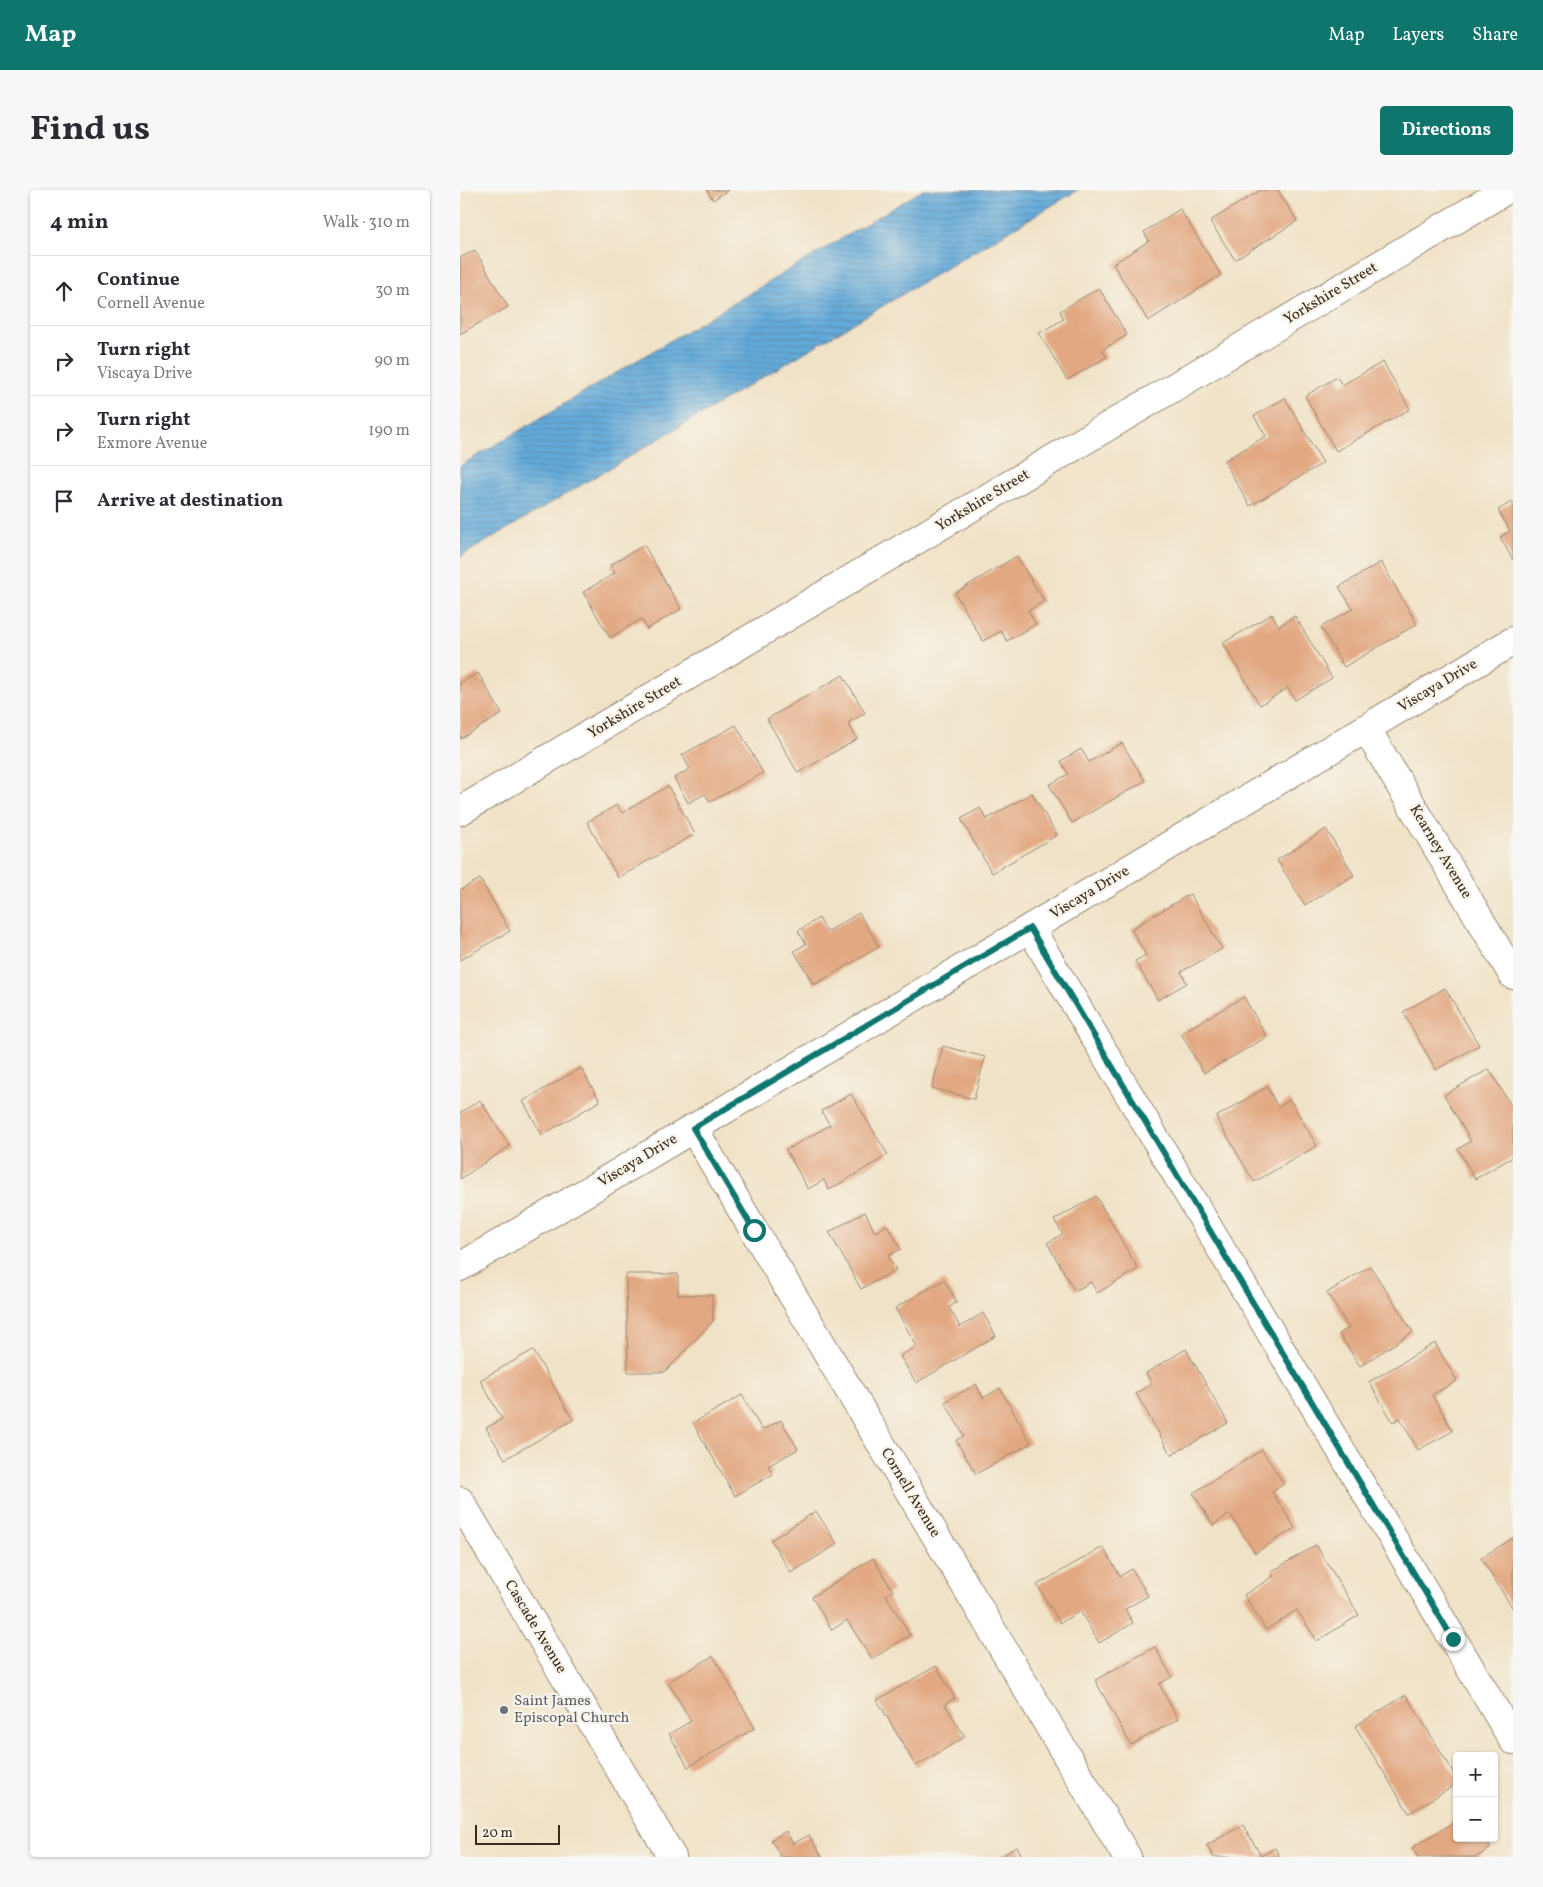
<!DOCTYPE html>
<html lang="en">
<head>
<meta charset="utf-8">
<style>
	body { margin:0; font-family:Vollkorn,serif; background:#f7f7f7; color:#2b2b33 }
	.controls { position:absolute; right:15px; bottom:15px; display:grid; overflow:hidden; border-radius:5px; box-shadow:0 1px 4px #0004 }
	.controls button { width:45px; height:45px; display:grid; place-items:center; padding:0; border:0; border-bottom:1px solid #e1e1e2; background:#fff; color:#2b2b33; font:25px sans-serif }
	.scale { position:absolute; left:15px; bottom:12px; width:85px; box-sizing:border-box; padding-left:5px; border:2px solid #3b2a1e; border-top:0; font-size:14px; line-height:18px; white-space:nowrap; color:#3b2a1e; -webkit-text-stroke:4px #f7f3e8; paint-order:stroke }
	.stop { position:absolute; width:15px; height:15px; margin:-11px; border:4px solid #0f766e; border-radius:50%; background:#fff }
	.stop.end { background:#0f766e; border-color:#fff; box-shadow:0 1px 5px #0008 }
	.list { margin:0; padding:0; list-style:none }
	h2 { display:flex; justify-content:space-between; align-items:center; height:65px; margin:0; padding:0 20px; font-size:21px }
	h2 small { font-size:16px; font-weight:400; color:#7c7c81 }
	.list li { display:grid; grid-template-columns:32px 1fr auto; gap:15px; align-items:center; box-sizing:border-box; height:70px; padding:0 20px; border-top:1px solid #e1e1e2 }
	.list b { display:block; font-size:19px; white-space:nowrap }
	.list p { margin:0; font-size:16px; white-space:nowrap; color:#7c7c81 }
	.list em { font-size:16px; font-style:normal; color:#7c7c81 }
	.icon { flex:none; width:28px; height:28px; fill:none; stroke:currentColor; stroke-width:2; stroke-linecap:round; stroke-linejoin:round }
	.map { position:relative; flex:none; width:1053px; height:1667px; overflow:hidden; border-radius:5px }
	header { display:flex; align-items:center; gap:30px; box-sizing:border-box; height:70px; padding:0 25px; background:#0f766e; color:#fff }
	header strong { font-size:24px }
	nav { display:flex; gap:28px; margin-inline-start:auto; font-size:18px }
	.intro { display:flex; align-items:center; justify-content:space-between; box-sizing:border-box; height:120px; padding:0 30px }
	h1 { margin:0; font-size:35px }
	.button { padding:12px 22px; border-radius:5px; background:#0f766e; color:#fff; font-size:18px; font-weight:700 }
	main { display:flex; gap:30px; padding:0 30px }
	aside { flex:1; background:#fff; border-radius:5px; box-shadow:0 1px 4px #0004 }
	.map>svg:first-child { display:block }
	.water { fill:url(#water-rules); stroke:#506a7c }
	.building { fill:#e2a882 }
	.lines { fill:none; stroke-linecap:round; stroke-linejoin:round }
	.minor-casing { stroke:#968672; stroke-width:30 }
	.minor { stroke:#fff; stroke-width:28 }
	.route { stroke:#0f766e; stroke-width:6 }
	.worship-dot { fill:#6b7280; stroke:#f7f3e8; stroke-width:2 }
	.labels { text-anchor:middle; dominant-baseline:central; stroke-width:4.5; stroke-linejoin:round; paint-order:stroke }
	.street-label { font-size:15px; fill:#3b2a1e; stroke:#f7f3e8 }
	.worship-label { font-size:15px; fill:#5b616d; stroke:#f7f3e8; text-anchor:start }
</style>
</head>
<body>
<header>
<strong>Map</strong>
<nav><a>Map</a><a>Layers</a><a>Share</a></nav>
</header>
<div class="intro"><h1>Find us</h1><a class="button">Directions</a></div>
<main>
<aside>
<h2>4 min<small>Walk · 310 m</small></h2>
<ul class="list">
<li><svg class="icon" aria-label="ahead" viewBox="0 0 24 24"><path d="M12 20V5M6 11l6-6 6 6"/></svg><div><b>Continue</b><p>Cornell Avenue</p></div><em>30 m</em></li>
<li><svg class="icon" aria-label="right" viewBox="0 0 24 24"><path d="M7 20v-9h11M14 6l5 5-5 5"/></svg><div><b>Turn right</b><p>Viscaya Drive</p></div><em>90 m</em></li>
<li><svg class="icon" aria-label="right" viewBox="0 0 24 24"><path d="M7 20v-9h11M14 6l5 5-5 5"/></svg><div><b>Turn right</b><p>Exmore Avenue</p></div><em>190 m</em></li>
<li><svg class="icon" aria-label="arrive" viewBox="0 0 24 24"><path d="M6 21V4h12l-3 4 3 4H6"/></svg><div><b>Arrive at destination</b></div></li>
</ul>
</aside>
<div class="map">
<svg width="1053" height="1667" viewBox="0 0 1053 1667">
	<defs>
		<pattern id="water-rules" width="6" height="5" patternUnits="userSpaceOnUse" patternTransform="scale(1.25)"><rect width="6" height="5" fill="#64aada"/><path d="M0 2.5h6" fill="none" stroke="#548bb0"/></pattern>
	</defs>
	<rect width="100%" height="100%" fill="#f7f3e8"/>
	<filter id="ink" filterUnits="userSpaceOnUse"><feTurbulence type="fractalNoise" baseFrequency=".02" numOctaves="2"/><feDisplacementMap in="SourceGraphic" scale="10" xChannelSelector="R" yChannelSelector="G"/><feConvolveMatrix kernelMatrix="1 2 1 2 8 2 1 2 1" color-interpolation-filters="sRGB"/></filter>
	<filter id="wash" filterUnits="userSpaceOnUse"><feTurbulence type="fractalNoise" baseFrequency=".0096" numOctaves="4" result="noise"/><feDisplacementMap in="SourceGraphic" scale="20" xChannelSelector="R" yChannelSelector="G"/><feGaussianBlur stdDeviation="1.12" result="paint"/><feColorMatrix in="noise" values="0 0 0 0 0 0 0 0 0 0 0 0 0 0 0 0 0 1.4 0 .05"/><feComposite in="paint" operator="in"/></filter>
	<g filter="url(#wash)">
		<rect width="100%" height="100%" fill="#f0e2c6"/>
		<!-- water -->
		<path class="water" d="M463 0H618L0 367V276Z"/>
		<g id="blocks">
			<!-- building -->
			<path class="building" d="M247 0H268L253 10Z
				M801 0H818L837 31 775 70 750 31Z
				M720 19 761 85 688 131 653 74 689 51 684 42Z
				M15 60 48 117 0 144V68Z
				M639 98 667 145 642 160 647 167 607 190 579 143 604 129 600 121Z
				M923 172 950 219 876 261 845 206 877 187 882 195Z
				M825 208 863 273 790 316 764 271 806 246 794 226Z
				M1053 311V370L1040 347 1050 341 1038 320Z
				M184 355 221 419 187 439 181 429 150 448 123 402 155 383 150 375Z
				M557 366 584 411 568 421 576 434 547 451 541 441 523 451 495 403Z
				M921 372 957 434 884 477 861 437 893 419 879 397Z
				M812 424 819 436 835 426 872 488 835 510 828 498 800 515 763 453Z
				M18 483 42 524 0 549V493Z
				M383 485 405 523 388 533 397 549 338 583 307 529Z
				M276 535 303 583 250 612 245 604 228 613 214 588 230 579 222 565Z
				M662 553 685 591 612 633 589 595 608 584 601 571 621 559 629 572Z
				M208 596 235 644 158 688 127 632 157 615 162 623Z
				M572 603 597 645 532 683 501 629 520 618 527 629Z
				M866 639 894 685 845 715 817 670Z
				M20 689 50 741 0 770V700Z
				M730 704 762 759 721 782 727 793 698 810 675 771 686 765 671 739Z
				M399 723 419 757 354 795 334 761 346 754 338 741 359 728 367 742Z
				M985 798 1019 855 976 880 943 822Z
				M784 807 807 847 744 883 721 843Z
				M483 856 525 867 514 909 472 898Z
				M121 878 140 911 82 945 63 911Z
				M1029 879 1053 919V967L1015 989 998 959 1011 951 984 905Z
				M807 897 818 917 830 910 857 956 794 992 756 927Z
				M391 904 428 965 369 1000 364 990 348 999 326 960 370 935 361 921Z
				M20 910 50 956 0 989V923Z
				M636 1006 678 1079 637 1103 631 1092 615 1101 587 1053 603 1044 594 1030Z
				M405 1022 415 1042 427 1035 441 1059 428 1066 436 1080 401 1099 369 1042Z
				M910 1076 953 1142 900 1176 879 1144 889 1138 867 1103Z
				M166 1084H218V1105H252L253 1131 205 1182H168Z
				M484 1090 497 1112 489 1117 500 1137 523 1123 536 1146 456 1193 440 1166 457 1156 435 1118Z
				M975 1153 997 1191 972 1205 993 1241 958 1260 940 1228 933 1232 909 1192Z
				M726 1159 768 1233 711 1265 676 1203 692 1194 686 1183Z
				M73 1160 113 1230 45 1269 26 1238 42 1229 20 1190Z
				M516 1194 523 1208 540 1198 571 1253 516 1284 496 1250 504 1246 485 1212Z
				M282 1205 302 1240 321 1230 338 1259 308 1276 313 1284 275 1306 233 1233Z
				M802 1260 824 1294 812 1302 835 1338 795 1363 770 1324 753 1335 733 1303Z
				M356 1321 377 1354 331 1383 311 1350Z
				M1053 1348V1419L1021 1368Z
				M856 1355 899 1425 857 1451 837 1420 806 1440 784 1405 814 1386 811 1382Z
				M643 1357 660 1386 672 1379 688 1406 665 1419 673 1433 639 1453 620 1421 600 1433 577 1395Z
				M413 1368 433 1401 426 1405 450 1445 412 1469 387 1430 372 1440 352 1407Z
				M695 1457 712 1487 699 1494 718 1529 671 1555 635 1490Z
				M253 1466 295 1538 228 1577 209 1544 231 1531 208 1492Z
				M476 1476 495 1508 485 1514 505 1547 456 1576 417 1510Z
				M946 1505 997 1588V1594L949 1623 895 1536Z
				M997 1630V1648H1025L1031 1658 1017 1667H958L952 1658Z
				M783 1635 801 1666 815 1658 820 1667H753L747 1655Z
				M326 1641 333 1654 349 1645 362 1667H321L311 1650Z
				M557 1657 563 1667H539Z"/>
		</g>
	</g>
	<g filter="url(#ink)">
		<use href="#blocks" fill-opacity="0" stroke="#968672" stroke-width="1"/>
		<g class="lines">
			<defs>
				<path id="minor" d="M906 538 1053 785
					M0 621 1046 0
					M570 738 1053 1550
					M233 938 667 1667
					M0 1077 1053 451
					M0 1311 212 1667"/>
			</defs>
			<!-- minor casing -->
			<use href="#minor" class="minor-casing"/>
			<!-- minor -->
			<use href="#minor" class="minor"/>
		</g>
	</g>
	<g class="lines" filter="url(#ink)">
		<!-- route -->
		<path class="route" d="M294 1040 233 938 570 738 993 1449"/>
	</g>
	<!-- markers -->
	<circle class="worship-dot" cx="44" cy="1520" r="5"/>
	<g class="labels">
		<!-- street labels -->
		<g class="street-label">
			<text transform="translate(871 104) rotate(-31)">Yorkshire Street</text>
			<text transform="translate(523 311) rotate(-31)">Yorkshire Street</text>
			<text transform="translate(978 496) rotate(-31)">Viscaya Drive</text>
			<text transform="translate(175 518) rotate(-31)">Yorkshire Street</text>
			<text transform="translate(980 662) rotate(59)">Kearney Avenue</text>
			<text transform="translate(630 703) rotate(-31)">Viscaya Drive</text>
			<text transform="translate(178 971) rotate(-31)">Viscaya Drive</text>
			<text transform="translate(450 1303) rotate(59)">Cornell Avenue</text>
			<text transform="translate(75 1437) rotate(59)">Cascade Avenue</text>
		</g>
		<!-- worship labels -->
		<g class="worship-label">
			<text x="54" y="1511">Saint James<tspan x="54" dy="17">Episcopal Church</tspan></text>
		</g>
	</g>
</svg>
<div class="controls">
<button>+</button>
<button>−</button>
</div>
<div class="scale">20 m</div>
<div class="stop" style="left:294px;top:1040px"></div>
<div class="stop end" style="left:993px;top:1449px"></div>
</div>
</main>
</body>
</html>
